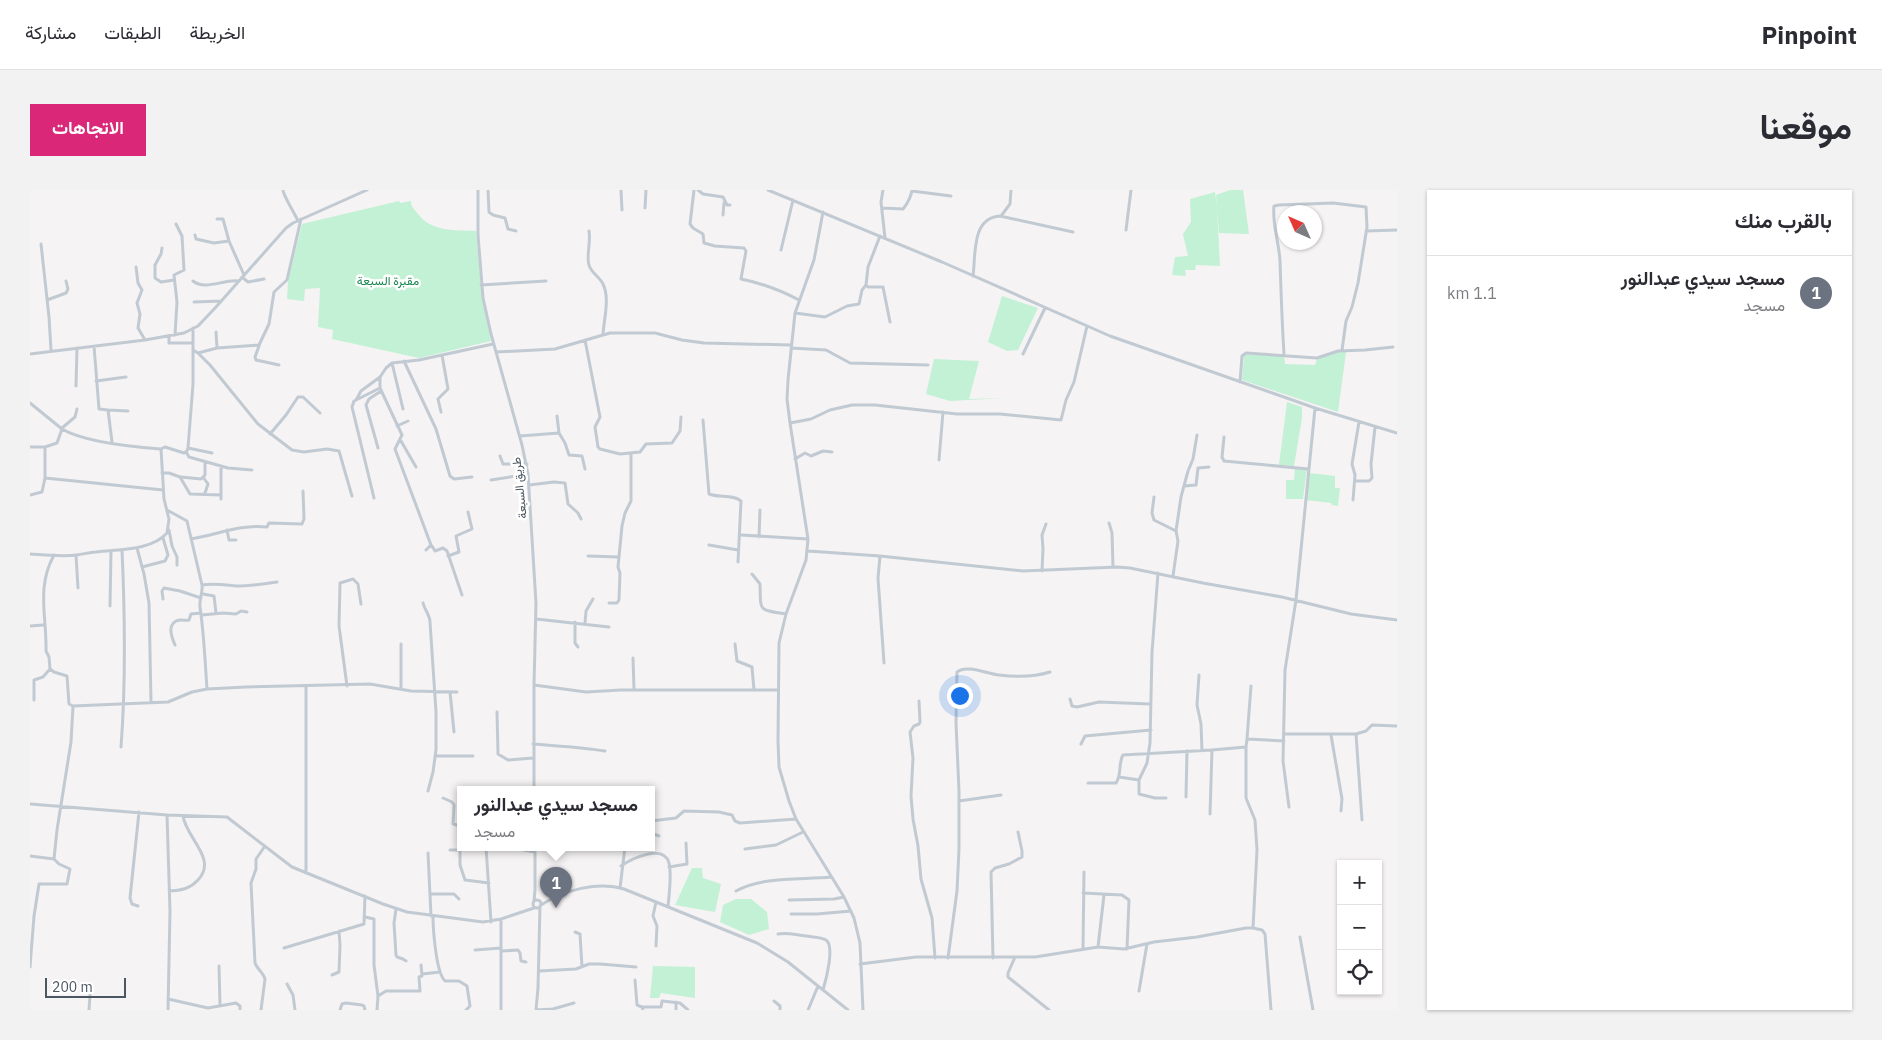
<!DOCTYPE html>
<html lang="ar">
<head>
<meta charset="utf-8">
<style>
	body { margin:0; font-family:"IBM Plex Sans",Vazirmatn,sans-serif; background:#f2f2f3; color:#2b2b33; direction:rtl }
	.controls { position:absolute; right:15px; bottom:15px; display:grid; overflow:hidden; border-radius:0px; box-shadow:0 1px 4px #0004 }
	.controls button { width:45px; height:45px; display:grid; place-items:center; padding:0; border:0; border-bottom:1px solid #e1e1e2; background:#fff; color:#2b2b33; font:25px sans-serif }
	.compass { position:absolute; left:1247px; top:15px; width:45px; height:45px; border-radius:50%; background:#fff; box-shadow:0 1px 4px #0004; rotate:315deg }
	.scale { position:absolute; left:15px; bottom:12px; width:81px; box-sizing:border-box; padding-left:5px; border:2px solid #4a5661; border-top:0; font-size:14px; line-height:18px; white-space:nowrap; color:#4a5661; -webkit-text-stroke:4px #fff; paint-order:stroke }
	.you { position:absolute; left:929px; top:505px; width:18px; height:18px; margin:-12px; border:4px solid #fff; border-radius:50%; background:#1a73e8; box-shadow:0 0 0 8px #1a73e833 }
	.badge { display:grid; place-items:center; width:32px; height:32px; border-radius:50%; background:#db2777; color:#fff; font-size:16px; font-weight:700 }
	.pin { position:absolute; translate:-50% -41px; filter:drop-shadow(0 1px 2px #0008) }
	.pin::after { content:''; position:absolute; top:26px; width:18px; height:15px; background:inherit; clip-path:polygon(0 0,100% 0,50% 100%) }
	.popup { position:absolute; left:427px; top:596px; width:198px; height:65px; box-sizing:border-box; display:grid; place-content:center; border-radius:0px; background:#fff; filter:drop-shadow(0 1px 4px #0005); font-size:16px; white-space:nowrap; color:#7c7c81 }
	.popup b { font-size:19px; color:#2b2b33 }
	.popup::after { content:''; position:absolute; left:50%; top:100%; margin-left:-10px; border:10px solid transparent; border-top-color:#fff }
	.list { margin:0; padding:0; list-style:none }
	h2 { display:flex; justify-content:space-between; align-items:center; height:65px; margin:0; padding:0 20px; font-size:21px }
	h2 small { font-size:16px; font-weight:400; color:#7c7c81 }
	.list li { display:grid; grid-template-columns:32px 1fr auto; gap:15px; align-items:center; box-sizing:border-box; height:75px; padding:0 20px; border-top:1px solid #e1e1e2 }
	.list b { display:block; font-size:19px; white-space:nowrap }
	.list p { margin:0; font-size:16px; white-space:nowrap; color:#7c7c81 }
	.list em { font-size:16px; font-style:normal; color:#7c7c81 }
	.icon { flex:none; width:28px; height:28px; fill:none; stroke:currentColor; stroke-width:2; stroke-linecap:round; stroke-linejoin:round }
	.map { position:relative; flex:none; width:1367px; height:820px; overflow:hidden; direction:ltr; border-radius:0px }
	header { display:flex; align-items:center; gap:30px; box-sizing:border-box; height:70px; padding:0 25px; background:#fff; border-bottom:1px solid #e1e1e2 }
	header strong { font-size:24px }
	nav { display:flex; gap:28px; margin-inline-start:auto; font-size:18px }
	.intro { display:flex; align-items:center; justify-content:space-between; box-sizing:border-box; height:120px; padding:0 30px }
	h1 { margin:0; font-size:35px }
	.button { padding:12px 22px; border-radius:0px; background:#db2777; color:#fff; font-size:18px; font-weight:700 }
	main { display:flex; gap:30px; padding:0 30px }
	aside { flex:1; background:#fff; border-radius:0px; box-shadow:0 1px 4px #0004 }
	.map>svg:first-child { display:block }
	.green { fill:#c3f1d5 }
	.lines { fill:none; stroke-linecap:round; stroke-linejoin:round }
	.minor { stroke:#c1cad2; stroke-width:3 }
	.labels { text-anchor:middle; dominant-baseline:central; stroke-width:5; stroke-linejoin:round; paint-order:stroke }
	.park-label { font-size:12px; fill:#17864f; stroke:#fff }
	.street-label { font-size:12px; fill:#4a5661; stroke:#fff }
</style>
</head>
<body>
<header>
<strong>Pinpoint</strong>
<nav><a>الخريطة</a><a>الطبقات</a><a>مشاركة</a></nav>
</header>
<div class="intro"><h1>موقعنا</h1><a class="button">الاتجاهات</a></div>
<main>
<aside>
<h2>بالقرب منك<small></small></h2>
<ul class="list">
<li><span class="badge" style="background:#6b7280">1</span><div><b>مسجد سيدي عبدالنور</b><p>مسجد</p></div><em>1.1 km</em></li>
</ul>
</aside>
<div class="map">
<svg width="1367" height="820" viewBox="0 0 1367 820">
	<rect width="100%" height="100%" fill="#f5f3f3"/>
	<!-- green -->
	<path class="green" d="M1200 0H1213L1219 44 1189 43 1187 19 1190 76 1166 75 1165 80H1155L1156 86 1142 85 1145 67 1158 66 1153 44 1161 32 1160 9 1185 2 1187 18 1186 5Z
		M369 11 370 13 381 11C381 17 384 19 388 24 401 42 426 40 446 41L451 97 461 151 389 168 302 149 303 140 288 137 290 98 275 99 274 111 257 109 258 91 272 34Z
		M972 106 1008 118 988 160 977 161 958 152Z
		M1309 161 1316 162 1308 222 1212 190 1214 165H1254L1255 174 1285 175 1287 169Z
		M904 169 949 171 939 209 975 208 920 211 896 204Z
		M1257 212 1272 217V228L1264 276 1249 275Z
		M1265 279H1277L1273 309H1256V290H1264Z
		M1279 283 1305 286V298H1310L1308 316 1302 315 1301 313 1276 310Z
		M662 678H672L673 688 691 694 685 722 645 715Z
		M706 709H721L737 722 739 739 719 745 690 732 693 715Z
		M623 776 665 777V808L631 803 629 808H620Z"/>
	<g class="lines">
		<!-- minor -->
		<path class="minor" d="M253 0C253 5 265 24 268 31
			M448 0V45L453 108 461 144 492 255 498 284 506 413 504 495V599
			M458 0 459 22 463 25 475 28 478 39 486 41
			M591 0 592 20
			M664 0 660 34 663 38 673 44 674 53 685 56 714 58 716 61 711 89C731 93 750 100 769 110
			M668 0 673 4 693 7 697 15H700
			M738 0 912 72 1080 146 1285 218 1367 243
			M853 0 851 12 855 48
			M882 1 921 6
			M615 18 616 0
			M852 18 873 19C877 14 881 7 882 0
			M793 22 784 70 765 123 758 190 757 209 760 233 778 349 776 370 756 424 749 453 748 551 749 577 759 611 766 629 814 707 824 728 830 753 833 820
			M693 25 694 13
			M971 26 980 14 981 0
			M187 29H193L199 51 214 85
			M1096 40 1101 0
			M559 41C561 53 556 66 559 75 561 83 570 87 573 94 580 108 574 129 573 144
			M1336 41 1367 40
			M165 45 166 49 184 53 199 51
			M850 46 838 77 836 95 838 97H853L860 132
			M11 54 19 127 21 160
			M132 58 131 64 125 75V88L131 92 144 90
			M751 60 763 10
			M106 77 108 93 112 100 107 113 110 124 108 138 115 150
			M943 86C946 65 941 28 970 26L1043 42
			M212 87 218 92 234 89
			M163 91C175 101 194 89 208 91
			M451 95 516 91
			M17 110 36 103 38 99 36 91
			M164 112 191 111
			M765 123 795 127 817 116 829 114 832 100 836 95
			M186 142 187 158
			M145 145 147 112 144 85 154 80 152 46 146 34
			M139 146V153H163
			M555 150 570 227 565 237 568 257 570 259 590 264 610 262 616 254 642 253 650 241 651 227
			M64 156 69 219 78 220 82 252
			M229 156 225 167 226 170 249 175
			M761 158 796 160 820 173 898 175
			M163 160 168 163 180 175 228 234 262 260 274 262 297 259 309 261 322 306
			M466 162 525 159 580 143H625L652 150 674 153 761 155
			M168 163 187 158 229 155 239 134 244 102 257 90 271 29
			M0 164 115 150 154 143 168 136 186 117 256 38 263 33 337 0
			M993 164 1015 118
			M1254 164C1252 133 1251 102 1250 71 1249 52 1242 35 1244 16L1249 15 1303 13 1336 17 1337 37 1328 93 1322 117 1316 131 1312 160
			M374 171 406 239 420 286 424 289 442 287
			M362 173 373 219
			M66 191 96 187
			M1210 192 1212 166 1216 163 1287 168 1308 161 1335 160 1363 157
			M46 196 47 158
			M326 210 331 201 350 187
			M0 213 32 239 27 253 15 257H0
			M78 220 98 221
			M411 222 408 209 418 199 412 165
			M673 230 679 304C689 308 703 304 711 311L708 372
			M760 233 781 229 800 220 822 215H845L927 224H970L1031 230 1036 210 1044 192 1057 136
			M367 236 378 231
			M32 238 45 227 47 219
			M32 239C54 252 104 257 131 259
			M529 243 535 253 539 265 552 266 555 279
			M240 244 256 225 268 207H273L290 223
			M490 246 529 243 527 226
			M1194 247 1192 267 1194 271 1278 279
			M371 251 386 277
			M158 258 182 263
			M348 258 336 215 339 209 351 201
			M156 262 159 267 198 278 222 280
			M470 266 473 274H497
			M765 269 775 263 781 266 793 261 802 262
			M909 270 913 222
			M191 276V309
			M132 283H139L150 287 160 304 191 305
			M151 287 171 289 175 285V272
			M173 287 178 294 175 303
			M15 288 133 300
			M461 290 498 284
			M1325 291H1339L1342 288 1341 274 1345 237
			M499 295 524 292 535 293 538 314 548 323 551 329
			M1154 296 1166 295 1168 278 1179 277
			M0 305 12 302 15 288V257
			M1124 307 1122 323 1124 330 1146 341
			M344 308 322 217 324 211 350 198
			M1323 310 1325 285 1322 274 1329 232
			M137 320 157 331 172 395C173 403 169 409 170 417 174 444 175 471 177 499
			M1079 333 1082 343 1083 377
			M139 340 142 356 147 367V375
			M197 340 199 350H206
			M711 345 778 349
			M729 347 730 320
			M161 349C187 345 210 334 237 337L239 333 272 334 274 329 273 301
			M679 355 708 360
			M402 356 405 361 413 358 417 361 432 405
			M107 358 114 384 119 413 121 512
			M396 360 401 355 365 259 372 245 350 198V187L356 178 362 173 389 170 463 154
			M778 361 850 366 993 381 1087 377 1100 378 1173 393 1252 407 1321 424 1367 430
			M0 364C15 365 32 367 47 365 54 364 60 362 66 362 88 359 121 361 137 343L139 329 134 309 131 259 135 257 154 263 157 261 158 258 163 194V138
			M46 365 48 398
			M418 366 429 362 426 346 442 339 438 322
			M558 366 589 367
			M850 366 848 388 854 473
			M112 377 135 371 138 365 133 348
			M1012 381 1013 359 1012 345 1016 334
			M722 384 730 394C731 421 727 420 756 424
			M1143 386 1148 351 1146 341 1151 307 1158 281 1163 269 1167 245
			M172 395C185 393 195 395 207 396 221 396 234 394 247 392
			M173 404 184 406 186 423
			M133 409 132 401 134 398 150 401 171 408
			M393 413C395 421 400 425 400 432L406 522V560L403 582 398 601
			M579 413H587L589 410 590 383 588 377 592 336 595 323 601 311V264
			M80 416 81 361
			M172 425 193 423 206 424 211 421 217 422
			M506 429 579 437
			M545 432V453L548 457
			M555 433 556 421 563 409
			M0 436 13 435
			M371 454V499
			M705 454 707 471 722 477 724 500
			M145 455C142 448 137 436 146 431 150 429 155 431 159 430L161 424 171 423
			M603 468 604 500
			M1169 485 1167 515 1171 534 1172 561
			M504 495 556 502 591 500H748
			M317 496 309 436 310 393 323 389 328 394 331 414
			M420 502 424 542
			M1040 509 1042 516 1047 517 1069 512 1120 514
			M4 510V490L13 487 20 479
			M889 511 890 532 889 534 884 536 880 542 883 568 881 606 883 629 888 656 891 689 902 728 905 768
			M43 516 138 512 162 502 177 499 216 497 340 494 381 501 427 502
			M467 522 468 564 478 570 503 568
			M1254 544H1326L1336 541 1342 535 1367 536
			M1326 544 1332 630
			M1301 545 1312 609 1311 621
			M1217 549 1221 496
			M503 554C527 556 552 557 575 561
			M1051 554 1055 546 1121 540
			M91 557C96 492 95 426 92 360
			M1216 557V608L1225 630 1227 660 1223 738
			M405 566H443
			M1089 587 1109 590 1117 573 1120 553 1122 462 1128 383
			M1109 590V604L1125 608H1136
			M1058 593H1086C1092 585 1088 573 1093 565L1182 560 1216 557 1217 549 1254 551
			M1156 607 1157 561
			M413 608 422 612 424 615 423 634 431 636
			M929 611 971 605
			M0 614 137 625 197 627 262 677 353 714 377 722 453 732 471 729 504 718
			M1259 617 1253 571 1255 480 1266 410 1285 218
			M1180 624 1182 560
			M137 625 140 721 138 820
			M621 631 646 628 654 621 689 622 702 625 705 631 710 633 766 629
			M621 643 629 646
			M456 657 461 732
			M483 658 505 662
			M715 659 746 655 773 642
			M420 660H430V675L435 690 459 693
			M398 663 401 726
			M0 666 24 669
			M591 676C601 669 634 653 639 673 642 686 639 703 638 717
			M639 677 657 674 656 653
			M276 683V496
			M590 698 595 657
			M139 701C150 701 160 699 168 690 188 669 156 648 153 626
			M706 701C733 686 771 690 801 687
			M1053 703 1092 705 1099 710 1097 759
			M400 704H424L429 709
			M503 714a4 4 0 1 1 8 0a4 4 0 1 1-8 0Z
			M759 710 804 709 814 707
			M504 711 505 700V657
			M626 712 623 726 627 736 626 756
			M511 715C534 700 568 691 594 699L727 753 758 772 818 820
			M108 716 102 714 100 708 109 622
			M366 719 364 733 366 765 367 767 373 769 376 771
			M761 724H787L821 721
			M403 726C403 739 406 783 415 791H429L437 796 440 816 436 820
			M335 727 344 729V775L348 806
			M545 742 550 744 552 777
			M748 744C758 742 766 745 776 746 782 747 791 747 796 750 805 756 796 790 793 800
			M1270 747 1283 820
			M1068 757 1074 705
			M254 758 334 734 335 706
			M1053 759 1054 682
			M445 760 471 758
			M472 761 488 760 490 763 491 771 496 772
			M985 767 978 783V787L1019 820
			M918 768 927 701 929 659V601L926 533 927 482C937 474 957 484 969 485 985 487 1004 487 1020 482
			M963 768 961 682 965 678 979 674 992 667V661L988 642
			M830 774 886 767H1005L1068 757 1094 759 1124 752 1167 747 1216 738H1223L1232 740 1235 744 1241 820
			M189 776 190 815
			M0 777 4 726 9 694H37L40 679 29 674 24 669 27 640 41 552 43 516 39 514 37 486 24 482 20 479 19 467 16 461C17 427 6 398 24 365
			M509 781 546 779 559 774H570L606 777
			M392 784 410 782
			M302 785 309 782 310 755 309 741
			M605 790 607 815 612 817 613 820
			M257 794 263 805 265 820
			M1109 801 1117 754
			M138 809 178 818 206 813 210 816V820
			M744 811 750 816V820
			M612 817H631L632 811 650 813 658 820
			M59 820 60 805
			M231 820 235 789C233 782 227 779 225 773L221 693 226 679V669L235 656
			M310 820 312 814 316 813 332 815 334 816 335 820
			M347 820 348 806 356 801H390L389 787 392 786 391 775
			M471 820V729
			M506 820 508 798 510 716
			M506 820 523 819 544 813
			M646 820V812
			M778 820 788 796"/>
	</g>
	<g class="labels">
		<!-- park labels -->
		<g class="park-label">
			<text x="358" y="90">مقبرة السبعة</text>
		</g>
		<!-- street labels -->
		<g class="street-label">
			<text transform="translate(489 298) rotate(-96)">طريق السبعة</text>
		</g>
	</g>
</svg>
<div class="controls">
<button>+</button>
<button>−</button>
<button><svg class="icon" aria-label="locate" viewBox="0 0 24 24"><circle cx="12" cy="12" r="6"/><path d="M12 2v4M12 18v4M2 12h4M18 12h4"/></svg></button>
</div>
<svg class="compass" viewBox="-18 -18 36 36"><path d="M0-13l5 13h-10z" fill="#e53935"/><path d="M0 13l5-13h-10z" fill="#7c7c81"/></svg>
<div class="scale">200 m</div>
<div class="you"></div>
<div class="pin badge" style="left:526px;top:718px;background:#6b7280">1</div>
<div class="popup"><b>مسجد سيدي عبدالنور</b>مسجد</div>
</div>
</main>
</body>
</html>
